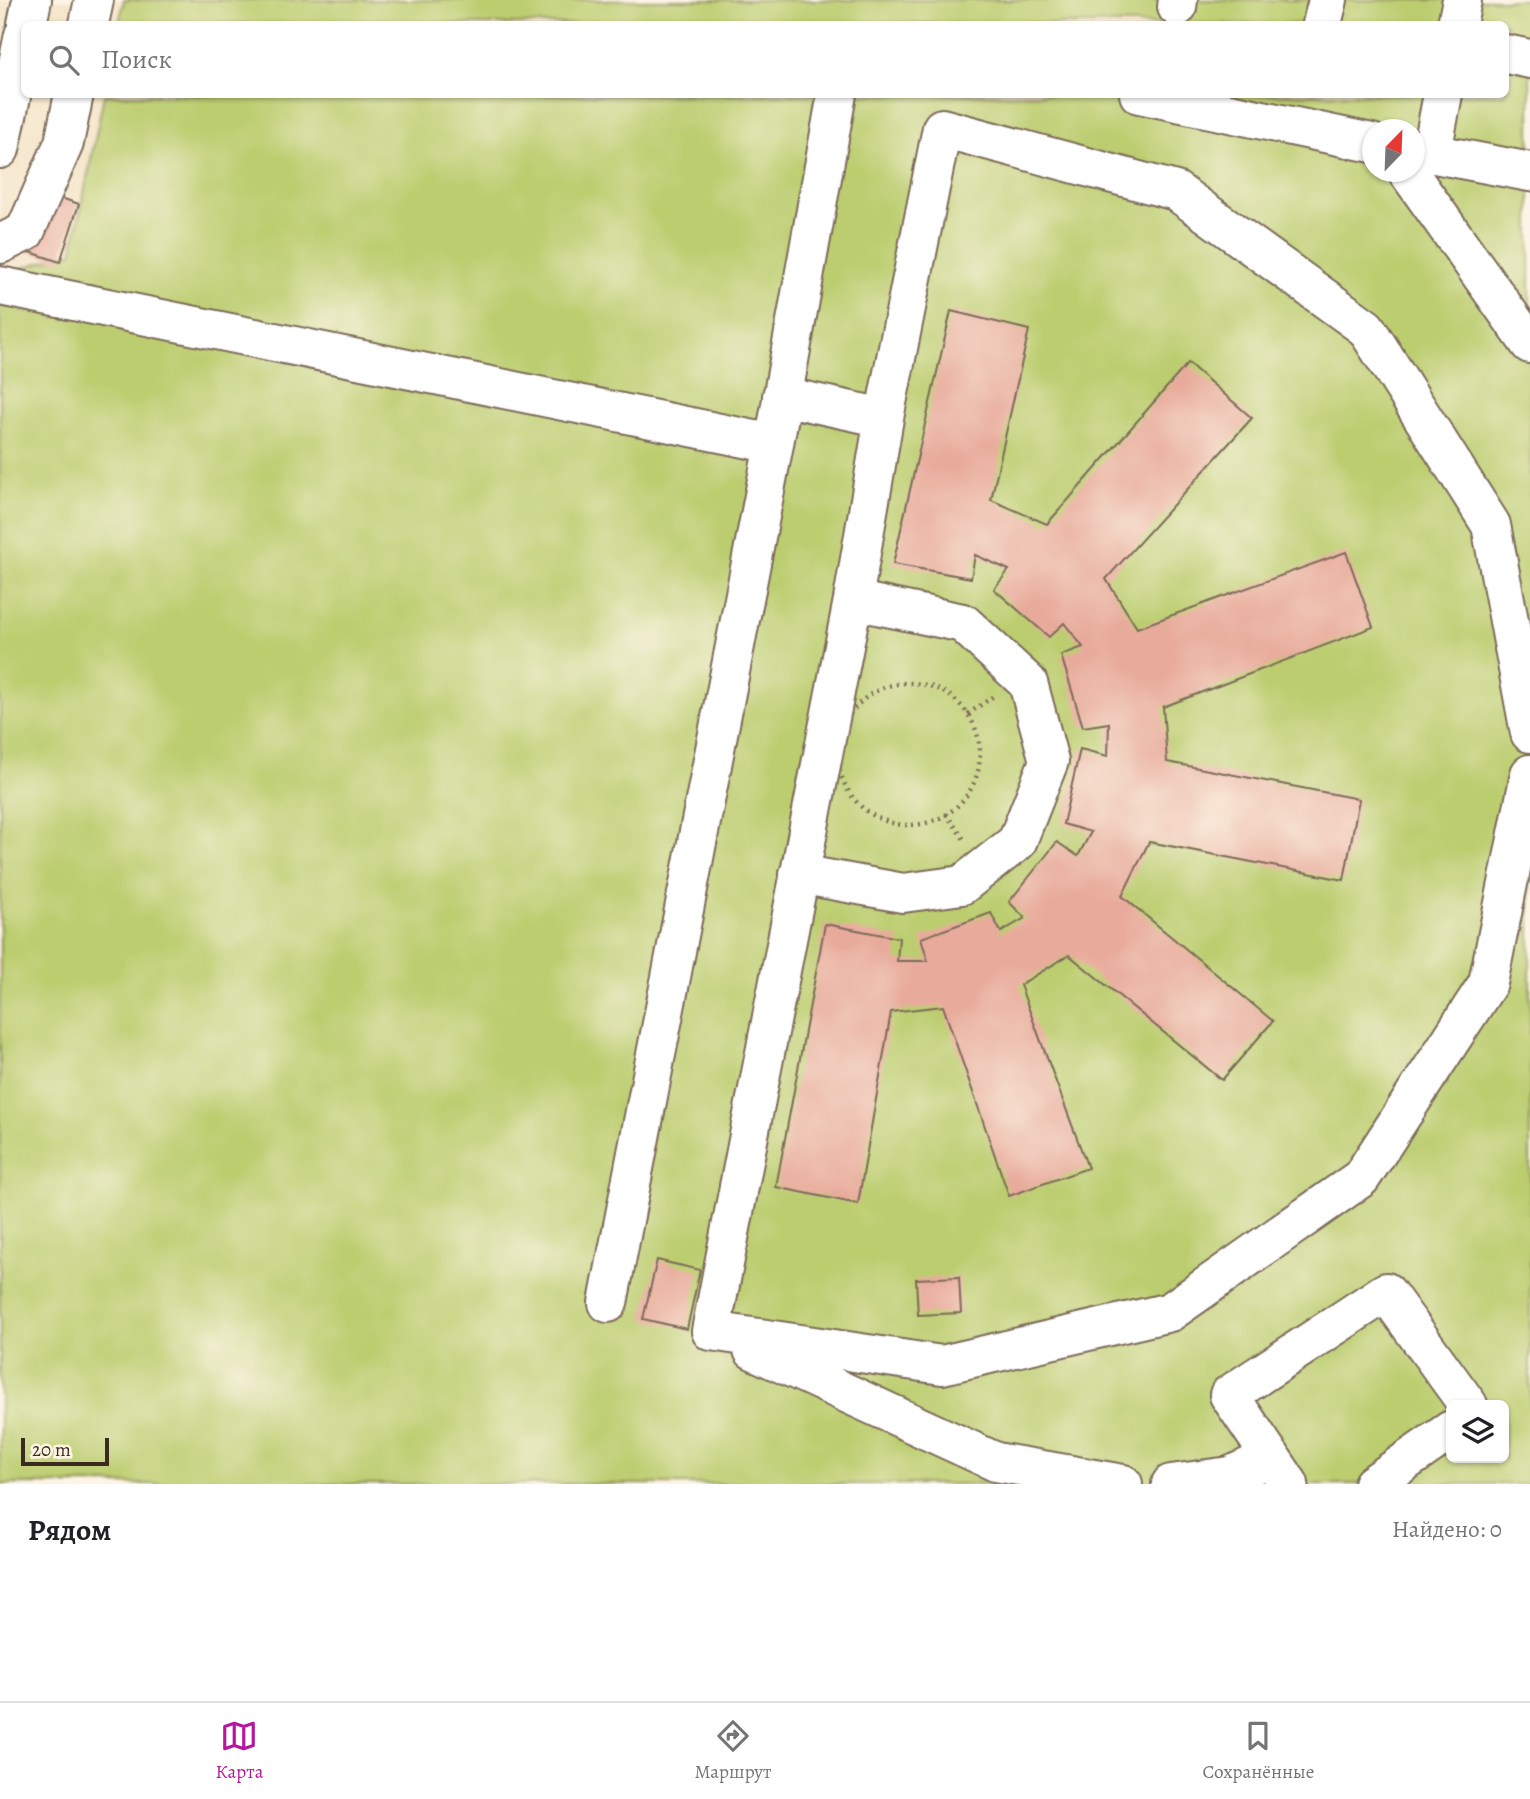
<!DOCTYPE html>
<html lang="ru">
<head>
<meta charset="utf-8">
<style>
	body { margin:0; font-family:Alegreya,serif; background:#f2f2f2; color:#202124 }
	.controls { position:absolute; right:21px; bottom:21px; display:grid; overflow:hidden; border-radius:10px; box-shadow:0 2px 5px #0004 }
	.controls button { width:63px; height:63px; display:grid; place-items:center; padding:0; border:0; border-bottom:2px solid #e0e0e0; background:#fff; color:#202124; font:35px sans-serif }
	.compass { position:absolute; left:1362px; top:119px; width:63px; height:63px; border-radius:50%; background:#fff; box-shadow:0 2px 5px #0004; rotate:23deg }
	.scale { position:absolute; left:21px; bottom:18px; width:88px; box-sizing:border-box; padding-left:7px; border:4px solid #3b2a1e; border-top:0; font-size:19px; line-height:24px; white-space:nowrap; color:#3b2a1e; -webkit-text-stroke:5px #fcf5e5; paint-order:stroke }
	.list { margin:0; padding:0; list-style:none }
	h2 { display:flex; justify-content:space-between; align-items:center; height:91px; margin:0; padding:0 28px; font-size:30px }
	h2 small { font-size:23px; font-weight:400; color:#757577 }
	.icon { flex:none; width:38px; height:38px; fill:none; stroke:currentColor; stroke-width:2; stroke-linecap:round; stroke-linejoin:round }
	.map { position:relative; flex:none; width:1530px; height:1484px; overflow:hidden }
	.search { position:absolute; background:#fff; box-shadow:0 2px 5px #0004; left:21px; right:21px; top:21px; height:77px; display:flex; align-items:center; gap:18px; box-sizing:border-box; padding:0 24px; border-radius:10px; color:#757577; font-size:26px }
	.sheet { height:217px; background:#fff }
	nav { display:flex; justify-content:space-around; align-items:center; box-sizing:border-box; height:98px; border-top:2px solid #e0e0e0; background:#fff; font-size:19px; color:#757577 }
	nav a { display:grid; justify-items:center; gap:4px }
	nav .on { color:#b5179e }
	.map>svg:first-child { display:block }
	.green { fill:#bccd70; stroke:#7c7c47; stroke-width:2; fill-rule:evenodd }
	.building { fill:#e8ab9b }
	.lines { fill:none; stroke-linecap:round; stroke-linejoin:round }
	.minor-casing { stroke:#7c6b59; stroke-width:42 }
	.path { stroke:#7c6b59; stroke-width:4.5; stroke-dasharray:2 5; stroke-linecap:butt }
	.minor { stroke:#fff; stroke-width:38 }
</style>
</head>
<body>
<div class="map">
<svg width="1530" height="1484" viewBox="0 0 1530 1484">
	<rect width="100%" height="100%" fill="#fcf5e5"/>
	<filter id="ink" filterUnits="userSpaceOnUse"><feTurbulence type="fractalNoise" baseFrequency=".0143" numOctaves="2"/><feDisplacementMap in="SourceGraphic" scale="14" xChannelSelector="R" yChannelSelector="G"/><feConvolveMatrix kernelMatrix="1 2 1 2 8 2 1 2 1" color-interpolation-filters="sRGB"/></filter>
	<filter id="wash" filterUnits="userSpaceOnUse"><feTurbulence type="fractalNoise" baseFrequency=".00686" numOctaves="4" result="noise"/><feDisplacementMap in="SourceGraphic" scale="28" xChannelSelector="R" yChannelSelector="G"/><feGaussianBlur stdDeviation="1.57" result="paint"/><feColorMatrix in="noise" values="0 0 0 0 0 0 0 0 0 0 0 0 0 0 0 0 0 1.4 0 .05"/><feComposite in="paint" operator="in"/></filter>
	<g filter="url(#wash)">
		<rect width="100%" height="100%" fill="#f4e3c7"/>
		<!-- green -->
		<path class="green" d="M124 0H1530V1484H0V291L4 273 72 253 104 95 1506 94V24H119ZM1372 130H1414V172H1372ZM1451 1405H1504V1458H1451Z"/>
		<g id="blocks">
			<!-- building -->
			<path class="building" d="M45 193 79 204 60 262 27 251Z
				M951 311 1029 330 991 500 1047 524 1188 363 1252 418 1106 579 1137 628 1346 552 1373 627 1163 707 1167 762 1359 799 1344 880 1149 842 1122 896 1273 1021 1222 1080 1069 955 1020 985 1088 1168 1009 1196 943 1006 891 1012 858 1204 776 1187 825 924 899 938 897 961H928L921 938 991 913 1001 932 1025 918 1009 902 1057 842 1078 856 1091 832 1063 824 1080 749 1108 756 1109 723 1083 727 1061 655 1083 647 1064 623 1049 637 994 589 1009 570 975 555 971 578 893 564Z
				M657 1260 700 1270 687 1329 643 1319Z
				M959 1277 961 1313 918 1315 916 1279Z"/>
		</g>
	</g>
	<g filter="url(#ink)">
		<use href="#blocks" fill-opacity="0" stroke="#7c6b59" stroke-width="2"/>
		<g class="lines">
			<defs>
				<path id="minor" d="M1177 7 1178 0
					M27 24 32 0
					M89 24 94 0
					M1322 24 1328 0
					M1457 24 1462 0
					M1506 54 1530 59
					M1139 94 1372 143
					M0 149 24 35
					M1414 150 1530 172
					M1432 152 1443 94
					M1408 172 1530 344
					M0 244 25 232 64 143 74 94
					M0 286 774 444 837 94
					M782 396 884 418
					M1530 733 1491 525 1366 328 1176 191 942 128 884 418 853 600 711 1331 942 1365 1170 1312 1361 1178 1488 983 1530 774
					M799 874 903 893 962 885 1017 842 1049 761 1028 683 963 623 853 600
					M608 1303 774 444
					M753 1350 996 1462 1123 1484
					M1171 1484 1230 1476 1271 1457
					M1289 1484 1229 1395 1386 1292 1468 1405
					M1373 1484 1451 1430"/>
			</defs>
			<!-- minor casing -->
			<use href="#minor" class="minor-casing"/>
			<!-- path -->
			<path class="path" d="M838 754a71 71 0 1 1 142 0a71 71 0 1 1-142 0Z
				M968 714 995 695
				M946 814 966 842"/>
			<!-- minor -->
			<use href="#minor" class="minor"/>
		</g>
	</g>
</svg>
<div class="controls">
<button><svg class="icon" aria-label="layers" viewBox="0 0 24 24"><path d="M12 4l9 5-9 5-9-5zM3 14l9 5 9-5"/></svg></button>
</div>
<svg class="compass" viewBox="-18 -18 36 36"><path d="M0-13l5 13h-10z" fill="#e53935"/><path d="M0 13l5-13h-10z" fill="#757577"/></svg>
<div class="scale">20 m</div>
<div class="search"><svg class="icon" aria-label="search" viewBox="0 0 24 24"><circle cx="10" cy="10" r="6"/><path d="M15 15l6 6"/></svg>Поиск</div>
</div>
<section class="sheet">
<h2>Рядом<small>Найдено: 0</small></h2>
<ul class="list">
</ul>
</section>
<nav>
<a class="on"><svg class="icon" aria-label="map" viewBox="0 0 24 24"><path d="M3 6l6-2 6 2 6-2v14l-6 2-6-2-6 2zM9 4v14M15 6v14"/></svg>Карта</a>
<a><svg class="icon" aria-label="directions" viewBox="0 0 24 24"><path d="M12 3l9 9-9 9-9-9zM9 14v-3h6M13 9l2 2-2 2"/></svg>Маршрут</a>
<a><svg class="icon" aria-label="saved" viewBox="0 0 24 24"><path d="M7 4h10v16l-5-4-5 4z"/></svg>Сохранённые</a>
</nav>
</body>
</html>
